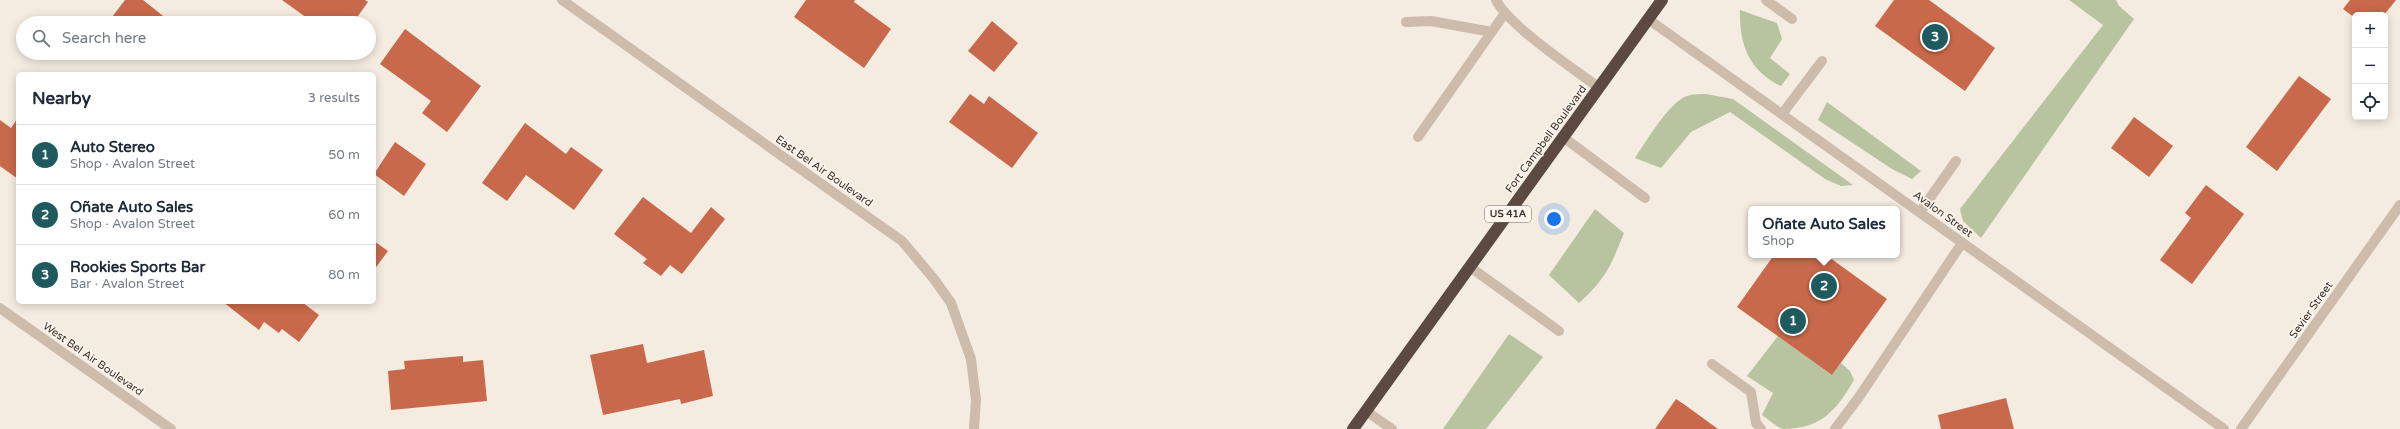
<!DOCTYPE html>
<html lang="en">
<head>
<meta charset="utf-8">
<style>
	body { margin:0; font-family:"Varela Round",sans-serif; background:#f2f2f3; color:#1f2937 }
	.controls { position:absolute; right:12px; top:12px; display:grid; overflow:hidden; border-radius:6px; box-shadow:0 2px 10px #0003 }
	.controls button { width:36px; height:36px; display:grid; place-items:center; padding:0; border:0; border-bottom:1px solid #e0e1e3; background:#fff; color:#1f2937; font:20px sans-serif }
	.you { position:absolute; left:1554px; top:219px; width:14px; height:14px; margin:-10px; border:3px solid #fff; border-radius:50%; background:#1a73e8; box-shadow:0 0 0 6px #1a73e833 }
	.badge { display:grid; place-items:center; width:26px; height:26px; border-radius:50%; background:#1f5a5e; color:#fff; font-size:13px; font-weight:700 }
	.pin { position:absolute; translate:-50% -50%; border:2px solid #fff; box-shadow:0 1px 4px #0006 }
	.popup { position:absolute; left:1748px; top:206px; width:152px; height:52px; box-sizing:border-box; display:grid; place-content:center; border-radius:6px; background:#fff; filter:drop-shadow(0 1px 3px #0005); font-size:13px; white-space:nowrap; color:#747a83 }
	.popup b { font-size:15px; color:#1f2937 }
	.popup::after { content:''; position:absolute; left:50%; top:100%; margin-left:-8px; border:8px solid transparent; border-top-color:#fff }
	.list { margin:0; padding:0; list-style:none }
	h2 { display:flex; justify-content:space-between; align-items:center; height:52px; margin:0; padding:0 16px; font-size:17px }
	h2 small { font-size:13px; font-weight:400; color:#747a83 }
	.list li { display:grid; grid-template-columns:26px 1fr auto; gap:12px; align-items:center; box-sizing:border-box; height:60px; padding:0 16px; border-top:1px solid #e0e1e3 }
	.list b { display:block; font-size:15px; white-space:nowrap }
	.list p { margin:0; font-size:13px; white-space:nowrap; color:#747a83 }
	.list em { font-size:13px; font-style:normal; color:#747a83 }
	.icon { flex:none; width:22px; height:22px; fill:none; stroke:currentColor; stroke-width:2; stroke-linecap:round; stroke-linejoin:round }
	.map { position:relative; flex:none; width:2400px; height:429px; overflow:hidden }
	.search { position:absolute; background:#fff; box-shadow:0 2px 10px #0003; left:16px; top:16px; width:360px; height:44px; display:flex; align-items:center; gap:10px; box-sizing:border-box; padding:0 14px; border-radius:22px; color:#747a83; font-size:15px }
	.panel { position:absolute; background:#fff; box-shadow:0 2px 10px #0003; left:16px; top:72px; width:360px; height:232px; border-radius:6px }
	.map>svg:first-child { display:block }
	.green { fill:#b8c4a0 }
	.building { fill:#c8694b }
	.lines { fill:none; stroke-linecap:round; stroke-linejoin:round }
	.minor { stroke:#cdbbac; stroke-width:10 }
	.highway { stroke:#5c4a42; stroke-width:12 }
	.labels { text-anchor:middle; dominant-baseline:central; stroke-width:3.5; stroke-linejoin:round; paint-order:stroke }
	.shield { fill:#fbf5ee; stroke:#756b66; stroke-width:1 }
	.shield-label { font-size:10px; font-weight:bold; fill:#3b302b }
	.street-label { font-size:11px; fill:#3b302b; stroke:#fbf5ee }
</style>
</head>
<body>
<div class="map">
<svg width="2400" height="429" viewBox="0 0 2400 429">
	<rect width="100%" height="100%" fill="#f4ebe1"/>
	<!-- green -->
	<path class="green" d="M2069 0H2116L2119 6 2134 19 1981 238 1963 221 1960 209 2103 25Z
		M1740 10 1777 23 1782 39 1770 58 1790 74 1781 86C1749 71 1739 44 1740 10Z
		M1706 94 1733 99 1853 185 1841 186 1825 179 1730 112 1691 132 1661 168 1635 158C1645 143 1670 101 1687 96 1693 94 1700 94 1706 94Z
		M1827 102 1921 171 1912 179 1892 169 1818 120Z
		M1595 209 1624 233C1611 265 1606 279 1579 303L1549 275Z
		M1509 334 1543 357 1486 429H1443Z
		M1778 336 1832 375 1841 363 1850 371 1854 380C1837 409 1822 429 1783 429 1776 427 1768 419 1762 415L1773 393 1747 376Z"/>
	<!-- building -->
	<path class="building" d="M125 0H143L172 23H119L112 17Z
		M282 0H365L368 2 353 23H314Z
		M806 0H855L854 2 891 29 864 68 794 17Z
		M1894 0H1929L1995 48 1965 91 1875 26Z
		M2350 0H2396L2384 15H2355V18L2343 9Z
		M992 21 1018 43 994 72 968 51Z
		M405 29 481 86 447 132 422 113 431 101 380 64Z
		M2299 76 2331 99 2277 171 2246 147Z
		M970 94 984 104 989 96 1038 133 1012 168 949 122Z
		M2134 117 2173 146 2149 177 2111 148Z
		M18 118V179L0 166V120L11 128Z
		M525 123 566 154 571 147 603 170 574 210 526 175 507 201 482 183Z
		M395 142 426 164 404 196 374 174Z
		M2206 185 2244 214 2192 284 2160 260 2191 218 2185 213Z
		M643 197 691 233 711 207 725 219 682 274 670 265 661 276 643 263 647 259 614 234Z
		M374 241 388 251 374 270Z
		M1774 255H1826L1887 299 1832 375 1737 307Z
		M223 302H302L319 315 299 342 282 329 279 333 264 322 259 330Z
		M643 344 647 363 704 350 713 396 681 404 680 399 603 415 590 355Z
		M463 356V362L483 360 487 401 391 410 388 371 405 369 404 361Z
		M2006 398 2014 429H1941L1938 415Z
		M1676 399 1685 405 1718 429H1655Z"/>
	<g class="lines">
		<!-- minor -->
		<path class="minor" d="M562 0 902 241 934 279 951 303 971 359 976 400 974 429
			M1496 0C1509 26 1573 68 1599 88
			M1766 0 1792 19
			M1648 19 2224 429
			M1406 22 1431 21 1492 32
			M1782 114 1822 61
			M1418 137 1505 13
			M1563 137 1645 198
			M1920 212 1956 161
			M1470 267 1559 331
			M0 308 171 429
			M1712 364 1751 392 1756 423 1761 429
			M1366 411 1392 429
			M1835 429 1859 397 1962 243
			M2241 429 2400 205"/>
		<!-- highway -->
		<path class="highway" d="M1353 429 1662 0"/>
	</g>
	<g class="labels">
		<!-- shield labels -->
		<rect class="shield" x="1485" y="206" width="46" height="16" rx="3"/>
		<g class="shield-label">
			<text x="1508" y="214">US 41A</text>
		</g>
		<!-- street labels -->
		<g class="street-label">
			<text transform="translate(1546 139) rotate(-54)">Fort Campbell Boulevard</text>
			<text transform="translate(824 171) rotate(35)">East Bel Air Boulevard</text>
			<text transform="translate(1943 214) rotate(36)">Avalon Street</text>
			<text transform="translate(2311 310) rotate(-55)">Sevier Street</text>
			<text transform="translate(93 359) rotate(35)">West Bel Air Boulevard</text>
		</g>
	</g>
</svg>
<div class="controls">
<button>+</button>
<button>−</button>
<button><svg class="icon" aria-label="locate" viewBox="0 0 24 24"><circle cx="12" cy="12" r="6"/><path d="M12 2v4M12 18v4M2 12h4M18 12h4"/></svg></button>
</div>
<div class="you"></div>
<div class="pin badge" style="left:1793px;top:321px">1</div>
<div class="pin badge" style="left:1824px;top:286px">2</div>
<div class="popup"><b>Oñate Auto Sales</b>Shop</div>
<div class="pin badge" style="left:1935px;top:37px">3</div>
<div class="search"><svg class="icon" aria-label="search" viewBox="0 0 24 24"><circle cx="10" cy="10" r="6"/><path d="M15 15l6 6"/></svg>Search here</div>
<section class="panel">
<h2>Nearby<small>3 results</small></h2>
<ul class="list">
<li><span class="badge">1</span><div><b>Auto Stereo</b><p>Shop · Avalon Street</p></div><em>50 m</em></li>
<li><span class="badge">2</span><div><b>Oñate Auto Sales</b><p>Shop · Avalon Street</p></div><em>60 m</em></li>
<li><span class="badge">3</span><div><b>Rookies Sports Bar</b><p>Bar · Avalon Street</p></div><em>80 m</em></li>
</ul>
</section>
</div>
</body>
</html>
